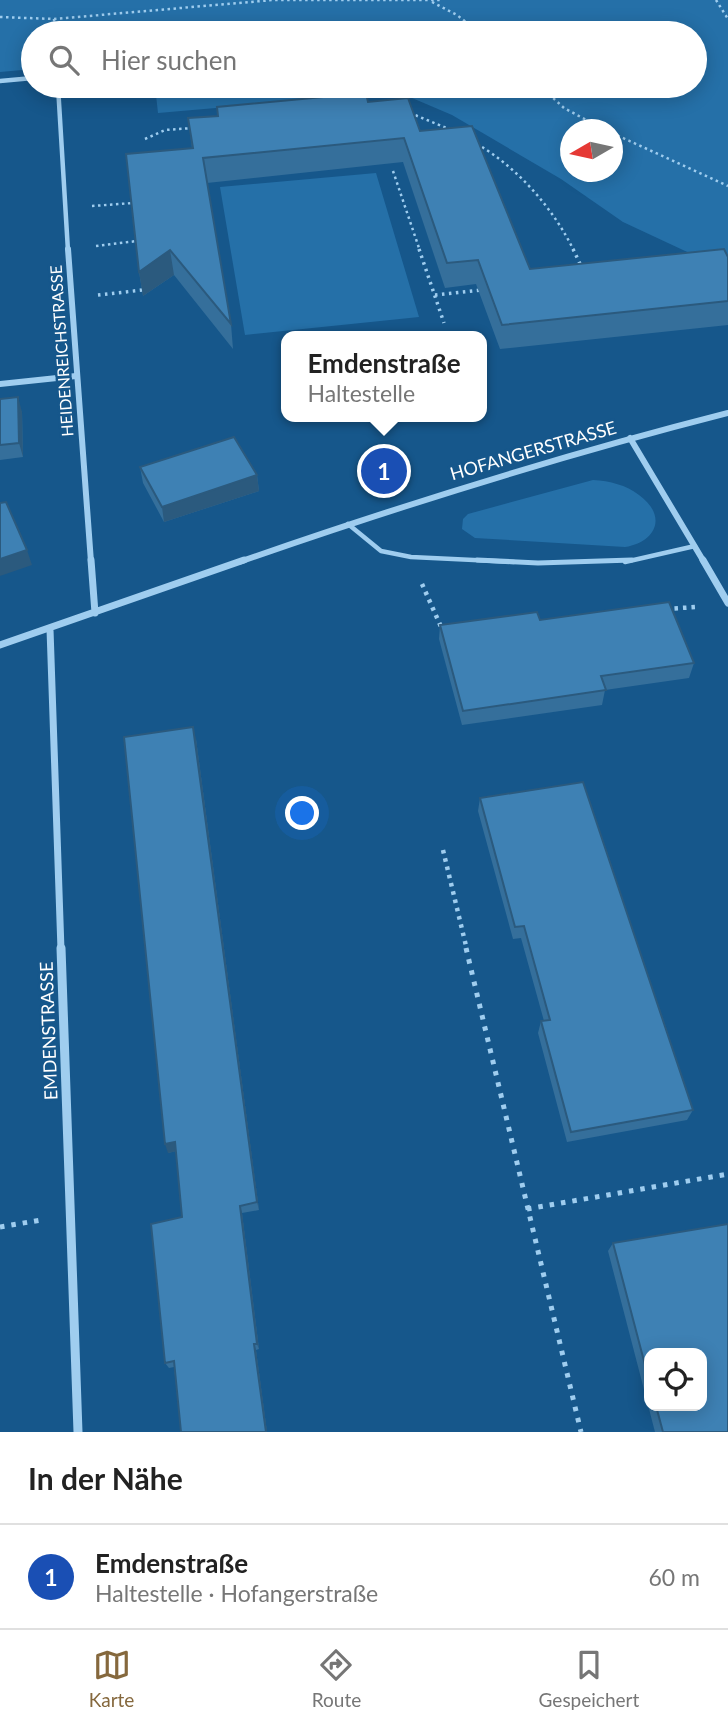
<!DOCTYPE html>
<html lang="de">
<head>
<meta charset="utf-8">
<style>
	body { margin:0; font-family:Lato,sans-serif; background:#f2f2f2; color:#222 }
	.controls { position:absolute; right:21px; bottom:21px; display:grid; overflow:hidden; border-radius:14px; box-shadow:0 4px 18px #0003 }
	.controls button { width:63px; height:63px; display:grid; place-items:center; padding:0; border:0; border-bottom:2px solid #e0e0e0; background:#fff; color:#222; font:35px sans-serif }
	.compass { position:absolute; left:560px; top:119px; width:63px; height:63px; border-radius:50%; background:#fff; box-shadow:0 4px 18px #0003; rotate:261deg }
	.you { position:absolute; left:303px; top:814px; width:24px; height:24px; margin:-18px; border:5px solid #fff; border-radius:50%; background:#1a73e8; box-shadow:0 0 0 10px #1a73e833 }
	.badge { display:grid; place-items:center; width:46px; height:46px; border-radius:50%; background:#85683d; color:#fff; font-size:23px; font-weight:700 }
	.pin { position:absolute; translate:-50% -50%; border:4px solid #fff; box-shadow:0 2px 7px #0006 }
	.popup { position:absolute; left:281px; top:331px; width:206px; height:91px; box-sizing:border-box; display:grid; place-content:center; border-radius:14px; background:#fff; filter:drop-shadow(0 2px 5px #0005); font-size:23px; white-space:nowrap; color:#767676 }
	.popup b { font-size:26px; color:#222 }
	.popup::after { content:''; position:absolute; left:50%; top:100%; margin-left:-14px; border:14px solid transparent; border-top-color:#fff }
	.list { margin:0; padding:0; list-style:none }
	h2 { display:flex; justify-content:space-between; align-items:center; height:91px; margin:0; padding:0 28px; font-size:30px }
	h2 small { font-size:23px; font-weight:400; color:#767676 }
	.list li { display:grid; grid-template-columns:46px 1fr auto; gap:21px; align-items:center; box-sizing:border-box; height:105px; padding:0 28px; border-top:2px solid #e0e0e0 }
	.list b { display:block; font-size:26px; white-space:nowrap }
	.list p { margin:0; font-size:23px; white-space:nowrap; color:#767676 }
	.list em { font-size:23px; font-style:normal; color:#767676 }
	.icon { flex:none; width:38px; height:38px; fill:none; stroke:currentColor; stroke-width:2; stroke-linecap:round; stroke-linejoin:round }
	.map { position:relative; flex:none; width:728px; height:1432px; overflow:hidden }
	.search { position:absolute; background:#fff; box-shadow:0 4px 18px #0003; left:21px; right:21px; top:21px; height:77px; display:flex; align-items:center; gap:18px; box-sizing:border-box; padding:0 24px; border-radius:38px; color:#767676; font-size:26px }
	.sheet { height:196px; background:#fff }
	nav { display:flex; justify-content:space-around; align-items:center; box-sizing:border-box; height:98px; border-top:2px solid #e0e0e0; background:#fff; font-size:19px; color:#767676 }
	nav a { display:grid; justify-items:center; gap:4px }
	nav .on { color:#85683d }
	.map>svg:first-child { display:block }
	.green { fill:#2570a8; fill-rule:evenodd }
	.lines { fill:none; stroke-linecap:round; stroke-linejoin:round }
	.path-far3 { stroke:#9fcdef; stroke-width:2.5; stroke-dasharray:2.5 3.5; stroke-linecap:butt }
	.path-far2 { stroke:#9fcdef; stroke-width:3.5; stroke-dasharray:2.5 4.5; stroke-linecap:butt }
	.path-far1 { stroke:#9fcdef; stroke-width:4.5; stroke-dasharray:3.5 5; stroke-linecap:butt }
	.path { stroke:#9fcdef; stroke-width:5; stroke-dasharray:4.5 7; stroke-linecap:butt }
	.lane-far1 { stroke:#9fcdef; stroke-width:4.5 }
	.lane { stroke:#9fcdef; stroke-width:5 }
	.street-far3 { stroke:#9fcdef; stroke-width:4.5 }
	.street-far2 { stroke:#9fcdef; stroke-width:6 }
	.street-far1 { stroke:#9fcdef; stroke-width:7 }
	.street { stroke:#9fcdef; stroke-width:9 }
	.wall { fill:#356f9b; fill-rule:evenodd }
	.shaded-wall { fill:#2b5a7e }
	.building { fill:#3e81b4; stroke:#2b5a7e; stroke-width:2 }
	.labels { text-anchor:middle; dominant-baseline:central; stroke-width:5; stroke-linejoin:round; paint-order:stroke }
	.far-street-label { font-size:16px; fill:#fff; stroke:#16578b }
	.street-label { font-size:18px; fill:#fff; stroke:#16578b }
</style>
</head>
<body>
<div class="map">
<svg width="728" height="1432" viewBox="0 0 728 1432">
	<rect width="100%" height="100%" fill="#16578b"/>
	<!-- green -->
	<path class="green" d="M0 0H728V271L623 222 561 179 452 115 398 92 158 113 155 86H695V33H33V69L0 72ZM570 130H612V172H570Z
		M376 173 419 317 245 335 220 187Z
		M593 480C610 481 626 485 639 495 668 516 656 542 625 547L475 538 462 529 463 519 468 514Z"/>
	<g class="lines">
		<!-- path-far3 -->
		<path class="path-far3" d="M716 0 728 19
			M432 2 457 15 480 33
			M0 17 54 19 273 0H440
			M54 19 55 33
			M540 86 564 108 605 130
			M410 113 454 131
			M612 133 728 186
			M145 139 165 130 193 128
			M477 144C517 167 554 209 574 251
			M393 171 420 251
			M92 206 133 203
			M96 246 137 241"/>
		<!-- path-far2 -->
		<path class="path-far2" d="M419 249 444 323
			M573 249 582 268
			M98 295 143 290
			M435 295 482 290"/>
		<!-- path-far1 -->
		<path class="path-far1" d="M422 584 442 629
			M666 609 696 607
			M443 850 467 950"/>
		<!-- path -->
		<path class="path" d="M466 948 581 1432
			M527 1209 728 1174
			M0 1227 41 1220"/>
		<!-- lane-far1 -->
		<path class="lane-far1" d="M348 524 381 551 411 557 514 562
			M625 562 695 546"/>
		<!-- lane -->
		<path class="lane" d="M477 560 538 563 632 560"/>
		<!-- street-far3 -->
		<path class="street-far3" d="M0 81 33 78
			M58 86 68 251"/>
		<!-- street-far2 -->
		<path class="street-far2" d="M68 249 91 562
			M0 384 76 376
			M630 438 704 562
			M239 562C400 506 563 455 728 413"/>
		<!-- street-far1 -->
		<path class="street-far1" d="M91 560 95 613
			M703 560 728 603
			M50 629 61 950
			M0 645 244 560"/>
		<!-- street -->
		<path class="street" d="M61 948 78 1432"/>
	</g>
	<!-- wall -->
	<path class="wall" d="M368 102 420 131 530 269 728 257V325L500 349 476 284 445 288 403 162 207 183 231 324 233 349 174 275 143 296 139 272 192 148 188 118 218 116 217 107Z
		M0 399 22 412 23 457 0 460Z
		M140 467 257 475 259 491 164 522 143 483Z
		M540 620 694 663 689 678 605 690 602 705 462 725 439 639 440 625Z
		M196 739 259 1210 242 1213 259 1349 256 1350 267 1432H181L174 1367 169 1368 165 1363 182 1217 176 1151 168 1153Z
		M480 798 693 1110 687 1120 567 1142 538 1033 541 1021H544L521 938 513 939 478 811Z
		M613 1243 728 1432H655L608 1251ZM649 1353 702 1406H649Z"/>
	<!-- shaded-wall -->
	<path class="shaded-wall" d="M170 250 174 275 143 296 139 272Z
		M18 397 22 412 23 457 19 443Z
		M257 475 259 491 164 522 162 507Z
		M27 550 32 565 0 576V559Z
		M193 727 196 739 259 1210 257 1202Z
		M175 1142 178 1151 168 1153 165 1144Z
		M240 1206 242 1213 259 1349 257 1344Z
		M254 1344 256 1350 267 1432H266Z"/>
	<!-- building -->
	<path class="building" d="M366 93 368 102 408 98 420 131 472 126 530 269 724 249 728 257V301L502 325 478 260 447 263 404 138 203 158 231 324 170 250 139 272 126 154 193 148 188 118 218 116 217 107Z
		M18 397 19 443 0 445V399Z
		M234 437 257 475 162 507 140 467Z
		M6 502 27 550 0 559V503Z
		M669 602 694 663 601 676 606 690 463 711 440 625 537 612 540 620Z
		M193 727 257 1202 240 1206 257 1344H254L266 1432H181L174 1361 165 1363 151 1224 182 1217 175 1142 165 1144 124 737Z
		M583 782 693 1110 571 1132 541 1021 550 1020 524 926 515 927 480 798Z
		M728 1224V1432H663L656 1406H702V1353H649V1380L613 1243Z"/>
	<g class="labels">
		<!-- far-street labels -->
		<g class="far-street-label">
			<text transform="translate(61 351) rotate(-94)">HEIDENREICHSTRASSE</text>
		</g>
		<!-- street labels -->
		<g class="street-label">
			<text transform="translate(533 450) rotate(-16)">HOFANGERSTRASSE</text>
			<text transform="translate(48 1031) rotate(-92)">EMDENSTRASSE</text>
		</g>
	</g>
</svg>
<div class="controls">
<button><svg class="icon" aria-label="locate" viewBox="0 0 24 24"><circle cx="12" cy="12" r="6"/><path d="M12 2v4M12 18v4M2 12h4M18 12h4"/></svg></button>
</div>
<svg class="compass" viewBox="-18 -18 36 36"><path d="M0-13l5 13h-10z" fill="#e53935"/><path d="M0 13l5-13h-10z" fill="#767676"/></svg>
<div class="you"></div>
<div class="pin badge" style="left:384px;top:471px;background:#1a4fb4">1</div>
<div class="popup"><b>Emdenstraße</b>Haltestelle</div>
<div class="search"><svg class="icon" aria-label="search" viewBox="0 0 24 24"><circle cx="10" cy="10" r="6"/><path d="M15 15l6 6"/></svg>Hier suchen</div>
</div>
<section class="sheet">
<h2>In der Nähe<small></small></h2>
<ul class="list">
<li><span class="badge" style="background:#1a4fb4">1</span><div><b>Emdenstraße</b><p>Haltestelle · Hofangerstraße</p></div><em>60 m</em></li>
</ul>
</section>
<nav>
<a class="on"><svg class="icon" aria-label="map" viewBox="0 0 24 24"><path d="M3 6l6-2 6 2 6-2v14l-6 2-6-2-6 2zM9 4v14M15 6v14"/></svg>Karte</a>
<a><svg class="icon" aria-label="directions" viewBox="0 0 24 24"><path d="M12 3l9 9-9 9-9-9zM9 14v-3h6M13 9l2 2-2 2"/></svg>Route</a>
<a><svg class="icon" aria-label="saved" viewBox="0 0 24 24"><path d="M7 4h10v16l-5-4-5 4z"/></svg>Gespeichert</a>
</nav>
</body>
</html>
